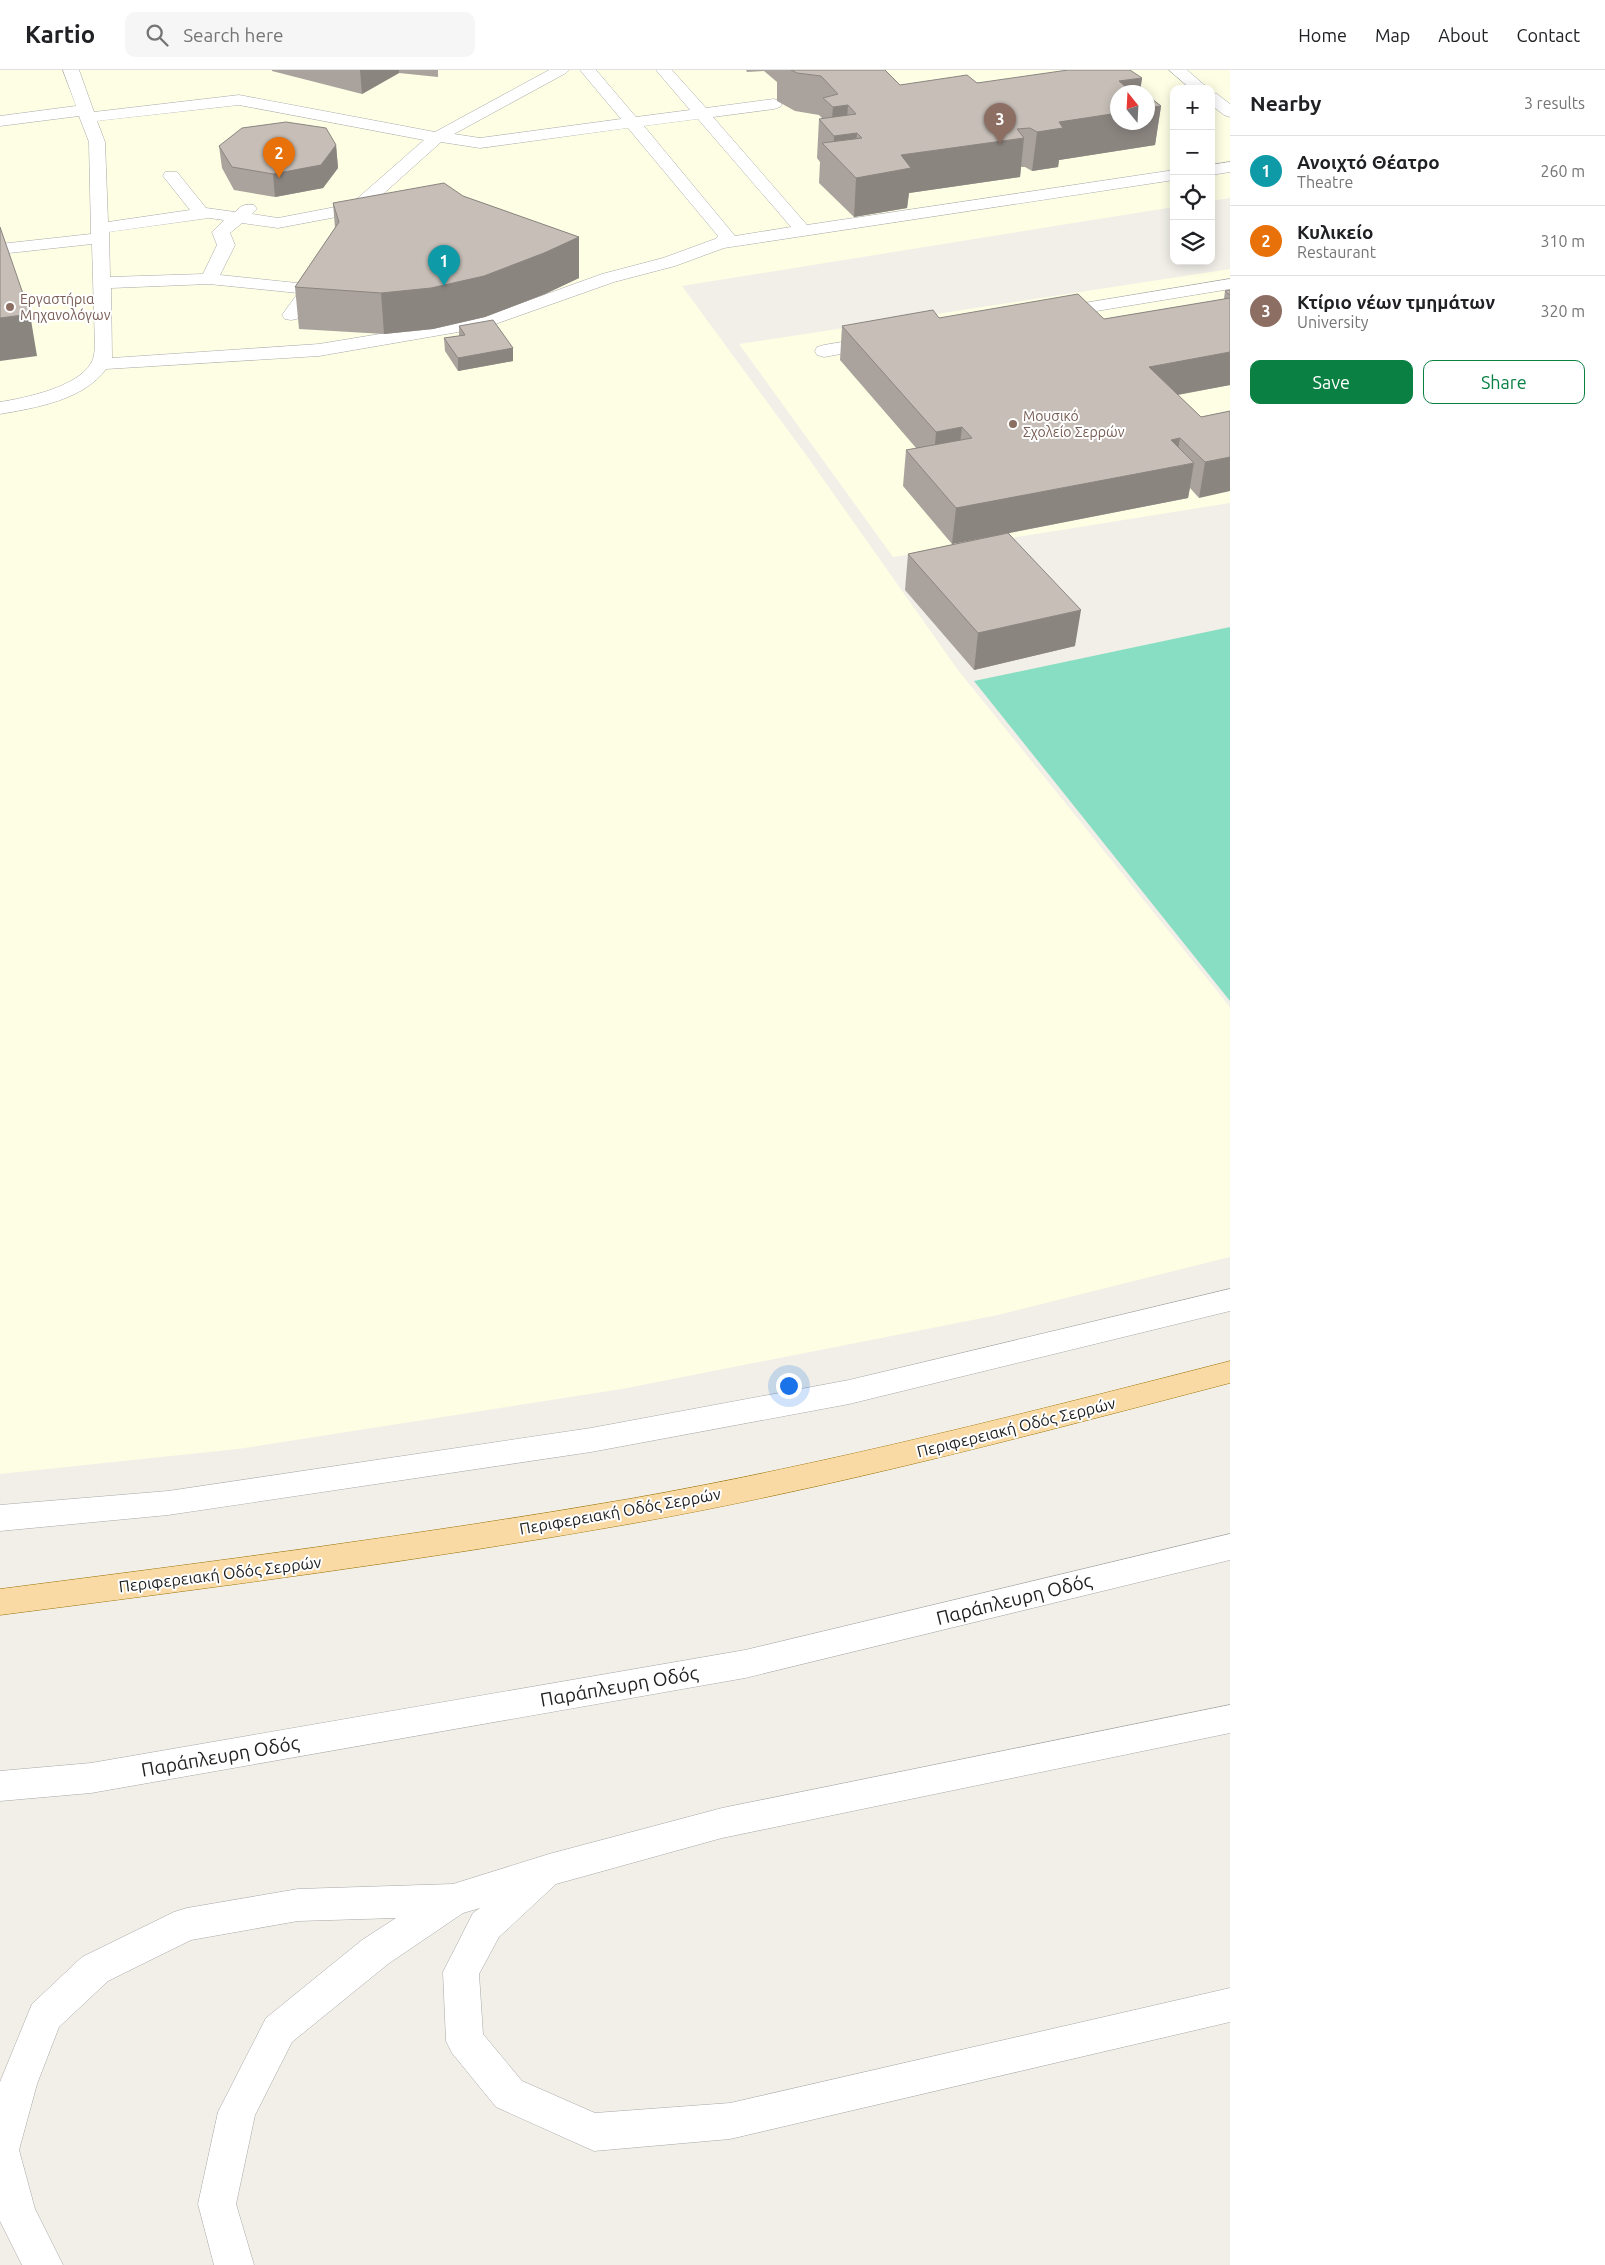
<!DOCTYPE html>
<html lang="en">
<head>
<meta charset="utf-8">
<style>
	body { margin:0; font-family:Ubuntu,sans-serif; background:#f6f6f6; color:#202124 }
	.controls { position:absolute; right:15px; top:15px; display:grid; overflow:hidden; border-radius:10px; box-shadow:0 2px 12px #0003 }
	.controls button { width:45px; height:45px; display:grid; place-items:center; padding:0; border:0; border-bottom:1px solid #e0e0e0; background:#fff; color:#202124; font:25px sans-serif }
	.compass { position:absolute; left:1110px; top:15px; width:45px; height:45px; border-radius:50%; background:#fff; box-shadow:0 2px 12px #0003; rotate:342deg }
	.you { position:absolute; left:788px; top:1315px; width:18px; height:18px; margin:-12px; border:4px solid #fff; border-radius:50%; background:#1a73e8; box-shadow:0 0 0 8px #1a73e833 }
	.badge { display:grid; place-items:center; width:32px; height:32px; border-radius:50%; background:#0b8043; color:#fff; font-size:16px; font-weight:700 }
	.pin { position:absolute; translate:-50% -41px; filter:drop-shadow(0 1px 2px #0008) }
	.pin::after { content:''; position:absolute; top:26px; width:18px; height:15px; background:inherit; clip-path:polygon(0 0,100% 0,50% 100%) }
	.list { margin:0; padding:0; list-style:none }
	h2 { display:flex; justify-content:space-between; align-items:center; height:65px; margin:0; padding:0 20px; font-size:21px }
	h2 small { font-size:16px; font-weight:400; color:#757577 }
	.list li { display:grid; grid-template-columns:32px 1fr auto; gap:15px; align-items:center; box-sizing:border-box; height:70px; padding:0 20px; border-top:1px solid #e0e0e0 }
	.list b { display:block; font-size:19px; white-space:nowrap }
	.list p { margin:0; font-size:16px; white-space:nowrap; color:#757577 }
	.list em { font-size:16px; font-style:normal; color:#757577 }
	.actions { display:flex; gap:10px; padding:15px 20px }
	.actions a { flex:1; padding:11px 0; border:1px solid #0b8043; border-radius:10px; text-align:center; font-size:18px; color:#0b8043 }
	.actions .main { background:#0b8043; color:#fff }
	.icon { flex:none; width:28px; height:28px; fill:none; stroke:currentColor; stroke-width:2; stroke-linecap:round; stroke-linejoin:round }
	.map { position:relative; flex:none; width:1230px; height:2195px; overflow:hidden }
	header { display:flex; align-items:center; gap:30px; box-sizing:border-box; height:70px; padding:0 25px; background:#fff; border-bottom:1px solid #e0e0e0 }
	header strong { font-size:24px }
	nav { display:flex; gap:28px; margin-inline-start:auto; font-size:18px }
	.search { width:350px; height:45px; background:#f6f6f6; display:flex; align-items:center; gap:12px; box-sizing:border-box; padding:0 18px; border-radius:10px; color:#757577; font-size:19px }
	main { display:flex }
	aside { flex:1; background:#fff }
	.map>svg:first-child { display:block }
	.education { fill:#fdfee4; fill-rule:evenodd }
	.pitch { fill:#88dec2 }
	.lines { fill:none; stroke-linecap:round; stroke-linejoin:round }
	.minor-casing { stroke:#a8a8a8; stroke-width:1 }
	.major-casing { stroke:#9a7203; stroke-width:1 }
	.minor { fill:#fff; fill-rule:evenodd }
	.major { fill:#fadaa4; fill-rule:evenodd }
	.wall { fill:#aaa39d }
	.shaded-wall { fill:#8b8580 }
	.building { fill:#c6beb7; stroke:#8b8580 }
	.education-dot { fill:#8d6e63; stroke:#fff; stroke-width:2 }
	.labels { text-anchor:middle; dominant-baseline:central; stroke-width:4; stroke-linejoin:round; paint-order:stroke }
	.far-education-label { font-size:14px; fill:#785e54; stroke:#fff; text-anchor:start }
	.street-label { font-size:16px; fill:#212121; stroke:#fff }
	.near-street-label { font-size:19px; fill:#212121; stroke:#fff }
</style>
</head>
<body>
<header>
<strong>Kartio</strong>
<div class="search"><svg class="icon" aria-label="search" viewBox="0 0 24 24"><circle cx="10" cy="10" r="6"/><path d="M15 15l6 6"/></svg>Search here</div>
<nav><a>Home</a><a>Map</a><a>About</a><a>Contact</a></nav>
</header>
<main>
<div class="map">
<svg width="1230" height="2195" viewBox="0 0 1230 2195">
	<rect width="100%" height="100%" fill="#f1efe8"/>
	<!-- education -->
	<path class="education" d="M0 0H1230V128L1211 131V19H1174V137L682 216 809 389 958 600 1230 937V1187L998 1245 622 1319 238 1379 0 1404ZM1118 22H1148V52H1118Z
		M1230 199V433L893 487 739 274Z"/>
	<!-- pitch -->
	<path class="pitch" d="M1230 557V931L974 611Z"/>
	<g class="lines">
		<defs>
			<path id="minor" d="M63 0H79L94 42 239 25 435 62 549 0H569L566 3 454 64 480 68 621 49 580 0H596L636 47 690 40 656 0H672L706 38 774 29 780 31 782 34 780 37 774 39 713 47 807 155 1174 100V110L724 178 675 196 614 212 487 257 319 286 106 299C84 330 35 338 0 344V332C25 328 78 317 91 293 94 289 94 283 95 278L92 174 0 184V174L91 164 89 72 79 46 0 56V46L76 36ZM239 35 424 70 351 134 278 148 252 144 257 139 254 135C245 133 241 136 235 142L206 138 177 102H165L163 106 190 140 108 152 105 72 97 51ZM698 49 791 157 735 166 644 56ZM628 58 718 166 715 169 663 188 602 204 483 247 319 274 112 288 111 218 209 214 298 223 282 245 285 249 291 250 297 249 319 219 316 215 220 205 235 175 230 163 242 153 278 158 363 142 441 72 480 78ZM209 148 224 150 212 162 217 175 203 204 110 207 109 162Z
				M1169 0H1187L1209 19H1191Z
				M1211 22 1217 24 1230 34V47L1224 45 1211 35Z
				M1230 92V102L1211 105V95Z
				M1230 209V219L1054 248 1048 247 1045 243 1048 239 1054 238Z
				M878 266 885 268 887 272 885 276 824 287 817 285 815 281 817 277 824 275Z
				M1230 1219V1241L849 1334 591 1382 168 1445 0 1461V1435L168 1421 591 1358 849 1310Z
				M1230 1464V1490L745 1608 91 1723 0 1731V1701L91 1693 745 1580Z
				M1230 1635V1663L722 1768 556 1814 499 1867 479 1904 483 1964 522 2011 595 2043 730 2033 1230 1918V1952L730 2069 594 2081 496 2037 452 1983 446 1971 443 1902 473 1843 480 1838 463 1843 388 1894 292 1972 255 2045 236 2134 254 2195H214L198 2134 218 2042 266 1948 362 1870 396 1848 298 1851 191 1870 108 1911 59 1957 37 2014 19 2080 35 2139 63 2195H22L0 2151V2012L32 1934 82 1887 174 1842 187 1838 298 1819 453 1814 549 1784 722 1738Z"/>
			<path id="major" d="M1230 1291V1313C1031 1365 832 1418 629 1454 420 1491 210 1518 0 1545V1519C210 1492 420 1465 629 1429 832 1393 1031 1342 1230 1291Z"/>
		</defs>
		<!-- minor casing -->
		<use href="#minor" class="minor-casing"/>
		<!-- major casing -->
		<use href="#major" class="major-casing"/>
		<!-- minor -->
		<use href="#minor" class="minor"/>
		<!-- major -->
		<use href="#major" class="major"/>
	</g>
	<!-- wall -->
	<path class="wall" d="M272 0H438V7L399 3 362 24 272 1Z
		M746 0H885L900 15 1142 8 1140 20 1161 36 1155 75 1059 90 1058 97 1032 101 1025 97H1021L1020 107 909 123 907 138 854 147 819 113 820 92 817 88 819 49H822V48L819 45 795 41 777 31V12L764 1 747 2Z
		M336 75 338 98 323 118 275 127 234 120 222 98 219 76Z
		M463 126 579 167V208L545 224 485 247 433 259 384 264 299 259 295 217 335 158 333 133Z
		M1230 220V315L1178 325 1201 347 1230 341 1199 428 1190 418 1188 428 1009 463 1075 576 974 600 905 520 908 484 987 467 952 474 903 416 906 380 917 379 840 290 842 256 939 248 1104 249 1224 229 1225 221Z
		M459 256 513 278V291L458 301 445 281 444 268 459 266Z"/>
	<!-- shaded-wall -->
	<path class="shaded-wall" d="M360 0H399V3L362 24Z
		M1142 8 1140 22H1118L1119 11Z
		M1118 23V52H1148V38L1161 36 1155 75 1059 90 1058 97 1032 101 1037 62 1059 52Z
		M848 35 846 64 857 63 854 102 833 85 834 66 831 62 833 37Z
		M1024 68 1020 107 909 123 907 138 854 147 856 108 901 85Z
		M336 75 338 98 323 118 275 127 273 104Z
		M579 167V208L545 224 485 247 433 259 384 264 381 223Z
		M30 244 37 286 0 291V248Z
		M513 278V291L458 301V288Z
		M1230 282V315L1143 331 1149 297Z
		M962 357 958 392 933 397 936 362Z
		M1180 368 1175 397 1194 393 1188 428 952 474 956 438 1171 370Z
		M1230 387V421L1199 428 1205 392Z
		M1081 540 1075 576 974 600 978 563Z"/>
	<!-- building -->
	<path class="building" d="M791 0H885L900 15 967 5 977 13 1068 0H1130L1142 8 1119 11 1126 17 1134 15 1144 22H1118V43L1059 52 1063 58 1037 62 1030 58 1017 59 1024 68 901 85 911 98 856 108 822 73 862 68 857 63 834 66 819 49 856 44 848 35 833 37 823 28 838 24 821 6 797 3Z
		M1148 26 1161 36 1148 38Z
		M286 52 326 58 336 75 321 95 273 104 232 97 219 76 242 58Z
		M444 113 463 126 579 167 544 183 484 206 431 218 381 223 295 217 339 152 333 133Z
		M0 157 30 244 0 248Z
		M1230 220V225L1225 221Z
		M1078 224 1104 249 1230 228V282L1149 297 1201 347 1230 341V387L1205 392 1180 368 1171 370 1194 393 956 438 906 380 972 368 962 357 936 362 842 256 933 240 939 248Z
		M493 250 513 278 458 288 444 268 465 265 459 256Z
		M1008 463 1081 540 978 563 908 484Z"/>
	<!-- markers -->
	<g class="education-dot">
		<circle cx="10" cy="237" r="5"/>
		<circle cx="1013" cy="354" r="5"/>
	</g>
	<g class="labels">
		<!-- far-education labels -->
		<g class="far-education-label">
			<text x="20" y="229">Εργαστήρια<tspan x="20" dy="16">Μηχανολόγων</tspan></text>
			<text x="1023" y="346">Μουσικό<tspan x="1023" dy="16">Σχολείο Σερρών</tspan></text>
		</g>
		<!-- street labels -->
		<g class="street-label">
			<text transform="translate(1016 1357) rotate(-14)">Περιφερειακή Οδός Σερρών</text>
			<text transform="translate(620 1441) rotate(-10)">Περιφερειακή Οδός Σερρών</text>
			<text transform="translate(220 1504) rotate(-7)">Περιφερειακή Οδός Σερρών</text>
		</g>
		<!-- near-street labels -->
		<g class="near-street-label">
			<text transform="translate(1014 1529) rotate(-14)">Παράπλευρη Οδός</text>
			<text transform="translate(619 1616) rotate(-10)">Παράπλευρη Οδός</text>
			<text transform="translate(220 1686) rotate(-10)">Παράπλευρη Οδός</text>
		</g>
	</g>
</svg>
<div class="controls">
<button>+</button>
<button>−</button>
<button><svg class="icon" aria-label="locate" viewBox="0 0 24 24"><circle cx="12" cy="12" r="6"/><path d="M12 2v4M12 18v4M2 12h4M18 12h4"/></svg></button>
<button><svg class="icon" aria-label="layers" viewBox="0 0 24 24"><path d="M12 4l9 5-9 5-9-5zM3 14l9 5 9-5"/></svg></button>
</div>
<svg class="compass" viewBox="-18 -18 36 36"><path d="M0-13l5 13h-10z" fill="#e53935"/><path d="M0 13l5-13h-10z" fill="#757577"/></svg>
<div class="you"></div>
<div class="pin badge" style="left:444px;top:216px;background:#0f9aa8">1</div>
<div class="pin badge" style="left:279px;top:108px;background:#e8710a">2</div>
<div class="pin badge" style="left:1000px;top:74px;background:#8d6e63">3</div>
</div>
<aside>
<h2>Nearby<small>3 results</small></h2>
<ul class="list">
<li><span class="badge" style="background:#0f9aa8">1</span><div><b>Ανοιχτό Θέατρο</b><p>Theatre</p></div><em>260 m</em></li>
<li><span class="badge" style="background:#e8710a">2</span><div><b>Κυλικείο</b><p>Restaurant</p></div><em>310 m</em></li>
<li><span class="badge" style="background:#8d6e63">3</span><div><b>Κτίριο νέων τμημάτων</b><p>University</p></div><em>320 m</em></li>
</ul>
<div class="actions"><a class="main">Save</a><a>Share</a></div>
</aside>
</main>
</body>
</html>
